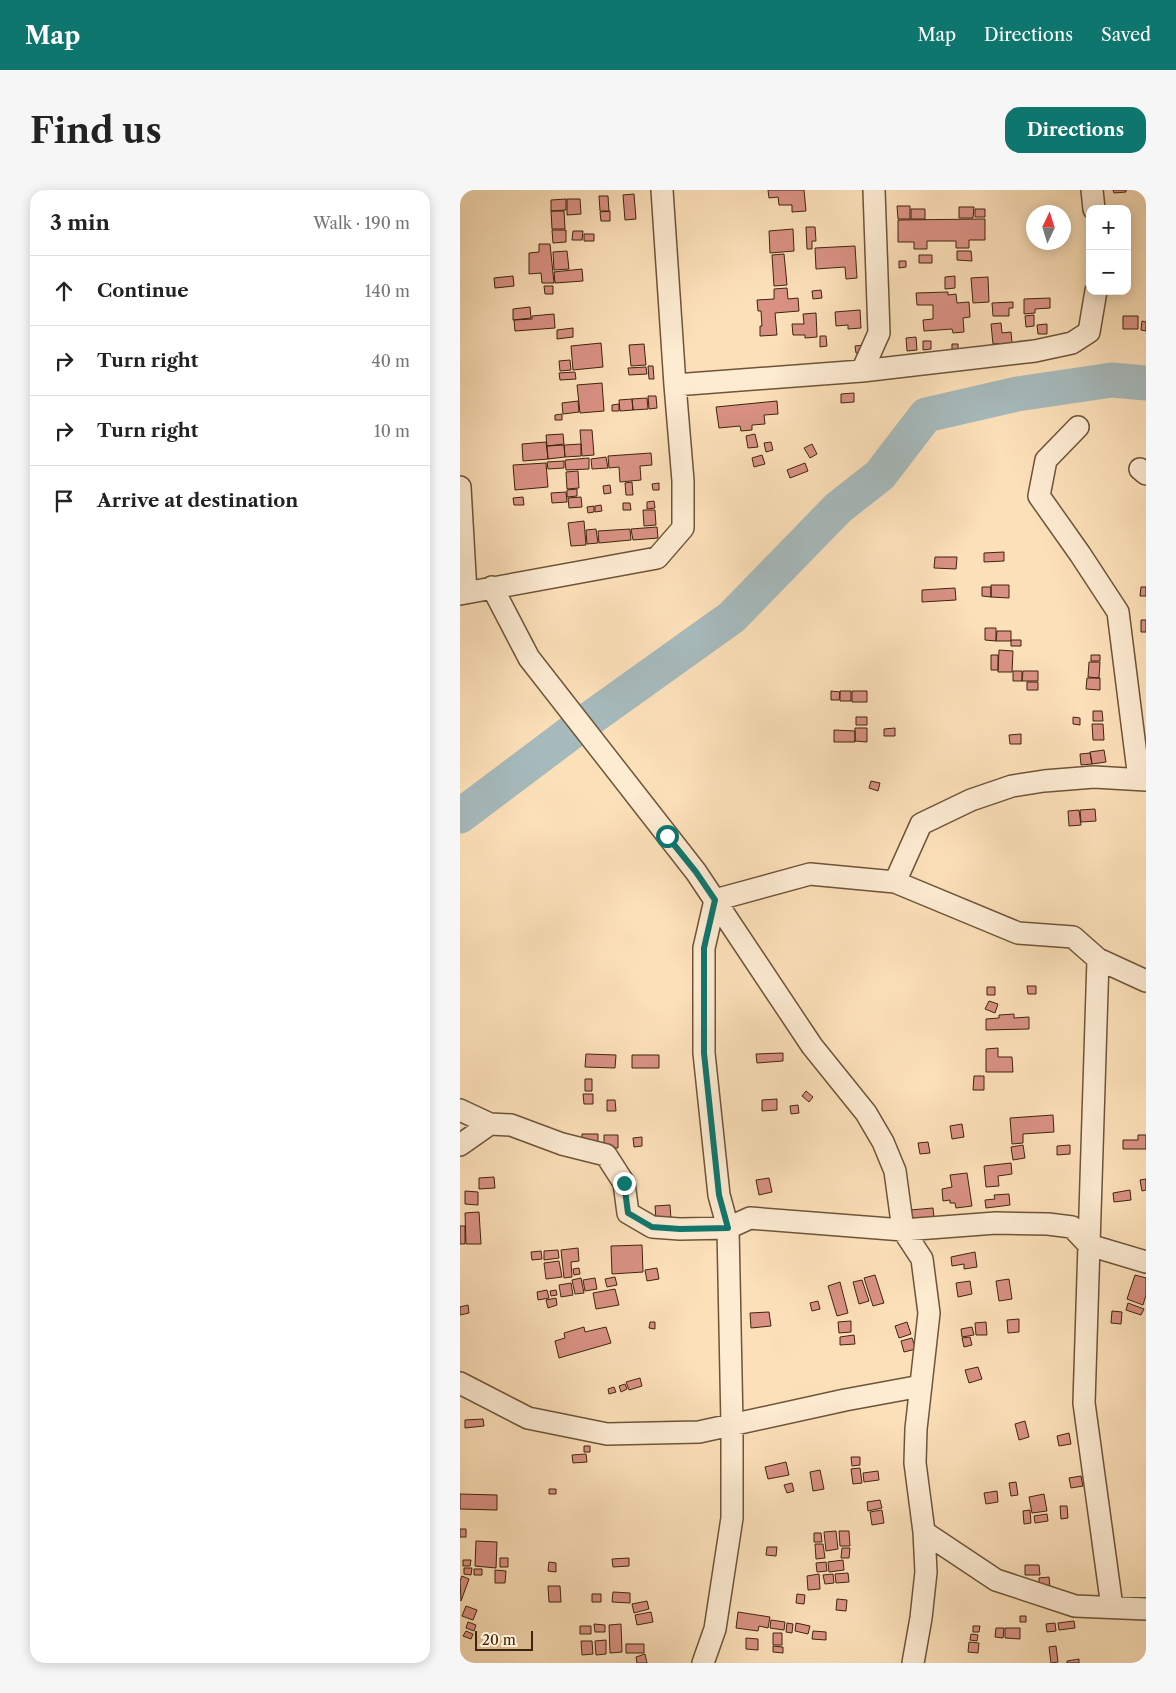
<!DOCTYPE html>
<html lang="en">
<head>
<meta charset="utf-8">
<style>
	body { margin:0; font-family:"Libre Caslon Text",serif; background:#f6f6f6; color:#222 }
	.controls { position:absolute; right:15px; top:15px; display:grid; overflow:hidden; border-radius:10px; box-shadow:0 2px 12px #0003 }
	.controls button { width:45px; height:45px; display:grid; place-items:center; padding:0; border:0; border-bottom:1px solid #e0e0e0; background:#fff; color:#222; font:25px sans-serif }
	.compass { position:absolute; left:566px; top:15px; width:45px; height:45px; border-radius:50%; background:#fff; box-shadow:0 2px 12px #0003; rotate:4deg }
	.scale { position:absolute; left:15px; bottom:12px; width:58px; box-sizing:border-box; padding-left:5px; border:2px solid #3f250d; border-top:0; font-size:14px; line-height:18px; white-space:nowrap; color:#3f250d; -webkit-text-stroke:4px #fdebd2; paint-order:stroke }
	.stop { position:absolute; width:15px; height:15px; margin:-11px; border:4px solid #0f766e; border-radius:50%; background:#fff }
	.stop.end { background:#0f766e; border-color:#fff; box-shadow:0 1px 5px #0008 }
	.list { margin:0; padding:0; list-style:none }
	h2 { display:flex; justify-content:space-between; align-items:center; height:65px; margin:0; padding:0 20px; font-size:21px }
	h2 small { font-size:16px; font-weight:400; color:#767676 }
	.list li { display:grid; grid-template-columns:32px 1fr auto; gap:15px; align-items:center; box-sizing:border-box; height:70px; padding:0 20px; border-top:1px solid #e0e0e0 }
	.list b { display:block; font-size:19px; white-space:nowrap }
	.list em { font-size:16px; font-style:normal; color:#767676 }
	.icon { flex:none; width:28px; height:28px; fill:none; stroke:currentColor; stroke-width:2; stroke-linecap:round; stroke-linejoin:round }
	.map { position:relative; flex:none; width:686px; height:1473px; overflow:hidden; border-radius:15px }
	header { display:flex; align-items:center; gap:30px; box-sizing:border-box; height:70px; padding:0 25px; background:#0f766e; color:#fff }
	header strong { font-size:24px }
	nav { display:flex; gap:28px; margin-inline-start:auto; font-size:18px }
	.intro { display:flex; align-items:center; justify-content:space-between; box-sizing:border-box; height:120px; padding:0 30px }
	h1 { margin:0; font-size:35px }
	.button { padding:12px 22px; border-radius:15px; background:#0f766e; color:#fff; font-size:18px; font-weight:700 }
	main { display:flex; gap:30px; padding:0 30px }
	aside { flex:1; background:#fff; border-radius:15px; box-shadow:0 2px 12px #0003 }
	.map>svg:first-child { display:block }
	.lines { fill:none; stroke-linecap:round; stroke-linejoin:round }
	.river { stroke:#a6babc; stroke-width:35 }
	.building { fill:#d99183; stroke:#3f250d }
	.minor-casing { stroke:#6e5438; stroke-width:24 }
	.minor { stroke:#fdebd2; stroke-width:21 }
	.route { stroke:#0f766e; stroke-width:6 }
</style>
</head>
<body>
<header>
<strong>Map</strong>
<nav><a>Map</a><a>Directions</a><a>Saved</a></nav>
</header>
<div class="intro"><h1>Find us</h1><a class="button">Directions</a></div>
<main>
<aside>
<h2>3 min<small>Walk · 190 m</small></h2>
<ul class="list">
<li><svg class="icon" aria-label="ahead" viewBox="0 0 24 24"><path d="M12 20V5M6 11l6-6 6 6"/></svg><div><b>Continue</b></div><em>140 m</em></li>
<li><svg class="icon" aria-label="right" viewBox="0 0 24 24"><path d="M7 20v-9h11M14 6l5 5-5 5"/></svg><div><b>Turn right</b></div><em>40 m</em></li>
<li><svg class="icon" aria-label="right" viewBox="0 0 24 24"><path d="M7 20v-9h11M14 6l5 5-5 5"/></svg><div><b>Turn right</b></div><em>10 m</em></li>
<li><svg class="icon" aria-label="arrive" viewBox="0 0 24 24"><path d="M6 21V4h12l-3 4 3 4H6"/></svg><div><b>Arrive at destination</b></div></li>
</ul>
</aside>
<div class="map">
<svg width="686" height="1473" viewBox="0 0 686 1473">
	<rect width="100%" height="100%" fill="#fce0b9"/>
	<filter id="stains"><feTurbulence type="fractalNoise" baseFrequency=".004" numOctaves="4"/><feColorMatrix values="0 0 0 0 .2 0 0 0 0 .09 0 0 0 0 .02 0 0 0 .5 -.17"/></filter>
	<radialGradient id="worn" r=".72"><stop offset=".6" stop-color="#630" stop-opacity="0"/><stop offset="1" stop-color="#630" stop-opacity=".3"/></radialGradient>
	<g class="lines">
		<!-- river -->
		<path class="river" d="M0 626 121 535 272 427 378 318 420 285 466 225 557 204 652 190 686 193"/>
	</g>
	<!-- building -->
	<path class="building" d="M308 0H344L346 21 332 22V15H319L318 7 309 8Z
		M653 0H666V2L654 3Z
		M174 4 176 29 165 30 163 5Z
		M139 6H148L149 21H140Z
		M106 9V20L91 21V10Z
		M107 9H120L121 24 107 25Z
		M437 16H450V29H438Z
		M499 17H514L513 28H499Z
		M451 19H465V29H451Z
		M515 19H525V27H515Z
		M91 21H104L105 39H92Z
		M150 21V31H141L140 22Z
		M525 29V50H509V58H496V51H467V59H454V52H438V30Z
		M346 37H355L356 51H352V59H347Z
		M333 39 334 61 310 63 309 41Z
		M92 40H106V52L93 53Z
		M113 41H123L122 50H112Z
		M124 44H134V51H124Z
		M79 54H90L94 93H82L81 83 69 84V63L79 62Z
		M395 56 397 88 386 89 385 77 356 79 355 58Z
		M107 61 109 79 94 80 93 62Z
		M497 61H511L512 71 497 70Z
		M324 64 327 95 314 96 312 65Z
		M459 65H472V73H459Z
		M439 71H446V77L439 78Z
		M122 79 123 91 95 93 94 82Z
		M53 86 54 96 35 98 34 88Z
		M495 86V98L485 99V87Z
		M528 87 529 112 513 113 511 88Z
		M84 96H93V104H85Z
		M327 98 328 109 338 108 339 121 315 123 317 145 300 146V136H302L301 121H298L297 110 314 109V99Z
		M361 100 362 108 353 109 352 101Z
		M488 102V105L496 104 497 113 509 112 510 127 503 128 504 142 493 143 492 139 464 141 463 130 473 129V115H457L456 103Z
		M590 108V118L575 119V123L564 124V109Z
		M553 112V118H549V126H533L532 113Z
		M70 117 71 128 53 130V119Z
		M400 120 401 138 388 139V135L376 136 375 122Z
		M356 123 357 147 345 148V145H333L332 134H344L343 124Z
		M94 124 95 138 55 141 54 130 72 129V126Z
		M574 125V136L566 137 565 126Z
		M663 126H678V139H663Z
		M682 131 686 132V141L681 140Z
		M541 133 542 143 551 142 552 153 533 154 531 134Z
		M587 134V144H578L577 135Z
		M113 138V147L97 149V140Z
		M360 146H366L367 156 360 157Z
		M456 147 457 160 447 161 446 148Z
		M463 151H471V159L463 160Z
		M141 153 143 177 113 180 111 156Z
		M184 154 186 175 171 176 169 155Z
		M492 154H498V161H492Z
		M404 155V163H396L395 156Z
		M110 170 111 180 100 181 99 171Z
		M188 176H193L194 189H189Z
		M186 177 187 184 169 185 168 178Z
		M115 182 116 189 100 190 99 183Z
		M142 193 144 221 120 223 117 195Z
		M394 203V212L381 213V204Z
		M188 206H196L197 218 189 219Z
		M187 208 188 219 173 220 172 209Z
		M172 209 173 220 160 221 159 210Z
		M118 211 119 222 103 224 102 213Z
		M317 211 318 224 304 225 305 234 292 235V240L281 241 280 236 259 238 256 217Z
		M159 214V221H152V215Z
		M102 224V230H95V225Z
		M120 240H132L134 265 122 266Z
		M103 244 104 254 87 256 86 245Z
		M295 244 298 257 288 258 286 246Z
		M86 252 88 269 63 271 62 254Z
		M311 252 313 260 306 262 304 253Z
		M121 254V266L105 267 104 255Z
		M352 254 357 264 350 268 344 258Z
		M104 255 105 267 88 269 87 256Z
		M191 263 192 275 180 276 181 290 160 292 159 277 149 278 148 266Z
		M302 265 305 274 294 277 292 268Z
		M146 267 148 278 132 279 131 269Z
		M129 268V279L106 280 105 270Z
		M104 271V278L88 279 87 272Z
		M86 273 88 297 55 300 53 275Z
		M345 273 348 281 330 288 327 280Z
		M118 281 119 298 107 299 106 282Z
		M172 292 173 305H166L165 293Z
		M199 293V300H193L192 294Z
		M150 295 151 303 144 304 143 296Z
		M117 299V306L107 307V300Z
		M106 302 107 312 92 313 91 303Z
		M63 307 64 315H54L53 308Z
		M121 307 122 317 109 318 108 308Z
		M194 311 195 318 187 319V312Z
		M163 313H170L171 320H163Z
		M141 315 142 321 135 322V316Z
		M134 316V322L128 323 127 317Z
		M183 320H195L196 335 184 336Z
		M124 331 126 355 111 356 108 333Z
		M197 337 198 348 173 350 171 339Z
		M136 339 138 353 127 354 126 340Z
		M170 339 171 350 139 353 138 341Z
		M544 362V371L524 372V363Z
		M475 367H497L496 379 474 378Z
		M531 395H549V408L531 407Z
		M522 397H531V407L522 406Z
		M681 397H686V406H680Z
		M495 398 496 410 462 412V400Z
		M681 430H686V442H681Z
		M525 438H536V451L525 450Z
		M537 441H551V451H536Z
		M551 450H561V456H551Z
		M539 460 553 461 552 482H538Z
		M531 465H538V480H531Z
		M631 465H640V471H631Z
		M629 472H640L639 488 628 487Z
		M553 481H562V491H553Z
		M563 481H578V491H562Z
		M627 488H640V500L626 499Z
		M567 492H578V500H567Z
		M371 501 380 502 379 510H371Z
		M380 501H391V511H380Z
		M392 501H407V512H392Z
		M633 521H642L643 531H633Z
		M396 527H407V535H396Z
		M613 527 620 528V535L613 534Z
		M632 534H643L644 550H633Z
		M395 538H407V552L395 551Z
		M435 538V546H424V539Z
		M374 540 395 541V552H374Z
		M561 544V554H550L549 545Z
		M644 560 646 572 632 574 630 562Z
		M630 563 632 574 621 575 620 564Z
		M411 591 420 593 418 601 409 598Z
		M635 619 636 631 621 632 620 620Z
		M619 620 621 635 609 636 608 621Z
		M567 796H576V804H568Z
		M527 797H535V805H527Z
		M529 811 538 814 535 823 525 819Z
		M554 824V828L569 827V839L526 840V829L539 828V825Z
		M538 858V867H552L553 882H526V859Z
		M323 863V871L297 873 296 864Z
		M126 864 156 865 155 878 125 877Z
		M172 865H199V878H172Z
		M514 886H524V900H513Z
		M125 889H132V901H125Z
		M346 901 353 907 349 912 342 906Z
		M123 904H133V914H124Z
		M317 909V920L302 921V910Z
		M147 910H155L156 921H147Z
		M338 915 339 923 331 924 330 916Z
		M593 925 594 942 563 944V953L552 954 550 928Z
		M502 934 504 947 492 949 490 936Z
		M122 944H138V955H122Z
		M144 945H158V958H144Z
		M678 945H686V959H663V950H678Z
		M182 947V956L174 957 173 948Z
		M468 952 470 963 460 964 458 953Z
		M563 955 565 968 553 970 551 957Z
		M610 955V964L597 965V956Z
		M551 973 552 984 538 986 539 996 526 997 524 976Z
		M507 983 512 1016 496 1018 495 1013H490V1010L483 1011 482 999 492 997 490 985Z
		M34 987 35 998 19 999V988Z
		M309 988 312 1002 299 1005 296 990Z
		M686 989V1000L682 1001 680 990Z
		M670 1000 671 1010 654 1012 653 1003Z
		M5 1001 18 1002V1015L5 1014Z
		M549 1004 550 1015 526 1018 525 1010 535 1009 534 1005Z
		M210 1015 211 1029 196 1030 195 1016Z
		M473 1018 474 1028 451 1031 450 1020Z
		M19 1022 21 1054H6L5 1023Z
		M0 1036H5V1054H0Z
		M182 1055 183 1082 152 1084 151 1056Z
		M118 1058 119 1071 111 1072 112 1087 104 1088 101 1060Z
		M98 1060 99 1068 84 1070V1061Z
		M81 1061 82 1069 72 1070 71 1062Z
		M515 1062 517 1077 504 1079V1074L492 1076 491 1067Z
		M99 1071 102 1087 86 1089 84 1073Z
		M119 1078 120 1084 114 1085 113 1079Z
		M197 1078 199 1089 187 1091 185 1080Z
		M415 1085 424 1113 413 1116 404 1088Z
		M675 1085 686 1088V1105L683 1115 667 1109Z
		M155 1087 157 1095 147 1097 145 1089Z
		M121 1088 124 1103 115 1104 112 1090Z
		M135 1088 137 1099 125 1101 123 1090Z
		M549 1089 552 1109 539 1111 536 1091Z
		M402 1090 409 1111 399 1114 393 1092Z
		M510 1091 512 1104 498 1107 496 1093Z
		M380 1092 388 1123 377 1126 368 1096Z
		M111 1093 113 1105 101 1107 99 1095Z
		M155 1099 159 1115 136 1119 133 1103Z
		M87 1100 89 1108 78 1110 77 1102Z
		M96 1100 97 1105 91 1106 90 1101Z
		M96 1108 97 1115 88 1118 86 1110Z
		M358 1111 360 1119 352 1121 350 1113Z
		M668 1113 684 1119 681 1125 666 1120Z
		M8 1115 9 1123 0 1125V1117Z
		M652 1121 662 1122 661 1134 651 1133Z
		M309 1122 311 1136 291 1138 290 1123Z
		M559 1129V1142L548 1143 547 1130Z
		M391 1131V1142L379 1143 378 1132Z
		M190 1132H195V1139L189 1138Z
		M447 1132 451 1144 439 1148 435 1136Z
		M526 1132 527 1145H516L515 1133Z
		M124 1137 125 1142 146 1137 151 1153 99 1168 95 1151 105 1148 104 1143Z
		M512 1137 514 1145 502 1147 501 1139Z
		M394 1145 395 1154 380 1155V1147Z
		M510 1147 512 1155 504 1157 502 1148Z
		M452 1148 456 1159 444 1162 441 1151Z
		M518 1177 522 1189 509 1193 505 1180Z
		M180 1188 182 1196 169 1200 166 1192Z
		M165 1194 167 1199 161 1202 159 1196Z
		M154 1197 156 1202 149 1204 148 1199Z
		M23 1229 24 1236 5 1238V1230Z
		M565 1231 569 1247 559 1250 555 1234Z
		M609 1243 611 1254 599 1256 597 1246Z
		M124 1256H130V1262H124Z
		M126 1264 127 1272 113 1273 112 1265Z
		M391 1267H400V1275L392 1276Z
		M326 1272 329 1285 308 1289 305 1277Z
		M400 1278 402 1293 393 1294 391 1279Z
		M360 1280 364 1299 353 1301 350 1282Z
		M418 1281 419 1290 404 1292 403 1283Z
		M621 1286 623 1296 611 1298 609 1288Z
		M556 1292 558 1305 551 1306 549 1293Z
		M332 1293 334 1301 327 1303 324 1295Z
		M89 1299H96V1304H89Z
		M537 1301 538 1312 526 1314 524 1303Z
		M0 1304 37 1305V1320L0 1319Z
		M584 1304 587 1321 572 1323 569 1307Z
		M420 1310 422 1318 408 1321 407 1312Z
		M600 1316H607L608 1328 601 1329Z
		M422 1320 424 1333 412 1335 410 1322Z
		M570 1320 571 1333 564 1334 563 1321Z
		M587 1324 588 1331 575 1333 574 1326Z
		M0 1339H6V1347H0Z
		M376 1341 378 1359 366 1361 364 1342Z
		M379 1341H389L390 1356H380Z
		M354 1343H361L362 1352H354Z
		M16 1351 37 1352 36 1378 15 1376Z
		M355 1354H363L365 1368 356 1369Z
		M307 1357H317L316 1366 306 1365Z
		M382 1358H390L389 1368H381Z
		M40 1368H48V1377H40Z
		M169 1368V1376L153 1377 152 1369Z
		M3 1370H11L10 1376H3Z
		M383 1370 384 1380 369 1382 368 1372Z
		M89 1372 96 1373V1382L88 1381Z
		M366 1372 367 1381 357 1382 356 1373Z
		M565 1375H579L580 1385H565Z
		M4 1378H12L11 1385 4 1384Z
		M14 1379H22V1385H14Z
		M35 1380 46 1381 45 1393H35Z
		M388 1383 389 1392 376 1393 375 1384Z
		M359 1384 360 1399 348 1400 347 1386Z
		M373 1384 374 1393 365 1394 363 1385Z
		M2 1386 9 1389 1 1411 0 1391Z
		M589 1387 590 1398 579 1399V1388Z
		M88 1396H100L101 1412H89Z
		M153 1402 170 1403V1413L152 1412Z
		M132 1404H141V1412H132Z
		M337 1404 345 1405 344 1414 336 1413Z
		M377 1409 387 1410 386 1421 376 1420Z
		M187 1411 189 1419 174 1423 172 1414Z
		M6 1416 17 1420 13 1430 2 1426Z
		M191 1422 193 1432 177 1435 175 1425Z
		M278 1422 310 1427 308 1438 299 1436 298 1441 276 1438Z
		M560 1426H566V1432H560Z
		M311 1430 325 1432 324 1440 310 1438Z
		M614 1431 615 1438 599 1440 598 1433Z
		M8 1432 16 1435 14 1441 6 1438Z
		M327 1433 333 1434 332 1443 326 1442Z
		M336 1433 350 1436 348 1444 335 1441Z
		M595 1433 596 1441 587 1442 586 1434Z
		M134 1434 145 1435V1442H135Z
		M161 1434 162 1462 150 1463 149 1435Z
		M120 1436H131V1444H120Z
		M513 1436H520L519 1442H513Z
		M536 1438H544L543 1448 535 1447Z
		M545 1438H560V1449L545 1448Z
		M6 1441 13 1444 11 1449 3 1446Z
		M353 1441 366 1442V1450L352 1449Z
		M313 1443H322V1455H313Z
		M511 1444 518 1445 517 1451 510 1450Z
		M286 1448 298 1449V1460L286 1459Z
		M146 1450V1464L136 1465 135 1451Z
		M121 1451H132L133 1464 122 1465Z
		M509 1452 519 1453 518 1463 508 1462Z
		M166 1454H184V1463H166Z
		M313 1456 323 1457V1463L313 1462Z
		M596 1456 598 1472 591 1473 589 1457Z
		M185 1464 187 1473H177L176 1467Z
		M619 1469V1473H607V1471Z"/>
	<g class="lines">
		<defs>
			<path id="minor" d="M632 0 634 19
				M402 181 575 161 612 153 629 142 636 101
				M215 195 402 181 419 143 414 0
				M618 237 586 270 579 306 620 364 658 422 679 589
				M680 279 686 284
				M0 297 6 403
				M32 397 69 468 236 682 352 856 406 923 423 952 435 981 443 1040 462 1069 469 1123 456 1239 455 1273 464 1342 466 1382 461 1428 453 1473
				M0 404 197 368 223 338V291L215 195 202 0
				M435 692 558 743 613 747 638 769 686 791
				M638 769 624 1213 652 1417
				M0 920 30 934 51 935 102 954 146 965 164 993 168 1023 192 1037 220 1039 268 1038 290 1028 443 1040 536 1033 588 1034 612 1037 629 1055 686 1072
				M0 955 30 934
				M0 1193 68 1228 147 1244 239 1242 385 1210 461 1196
				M464 1342 536 1390 615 1416 686 1419
				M243 1473 255 1439 272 1328V1235L268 1038 259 1005 244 863V758L255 710 350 684 435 692 461 634 511 610 552 596 584 591 634 587 686 590"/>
		</defs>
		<!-- minor casing -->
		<use href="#minor" class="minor-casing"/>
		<!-- minor -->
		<use href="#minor" class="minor"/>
	</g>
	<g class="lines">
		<!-- route -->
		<path class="route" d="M164 993 168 1023 192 1037 220 1039 268 1038 259 1005 244 863V758L255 710 236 682 207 646"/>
	</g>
	<rect width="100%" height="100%" filter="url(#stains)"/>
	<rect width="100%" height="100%" fill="url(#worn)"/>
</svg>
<div class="controls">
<button>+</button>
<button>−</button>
</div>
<svg class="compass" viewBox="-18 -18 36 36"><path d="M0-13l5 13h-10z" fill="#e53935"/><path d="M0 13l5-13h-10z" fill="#767676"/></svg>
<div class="scale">20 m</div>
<div class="stop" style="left:207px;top:646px"></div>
<div class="stop end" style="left:164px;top:993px"></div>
</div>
</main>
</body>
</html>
